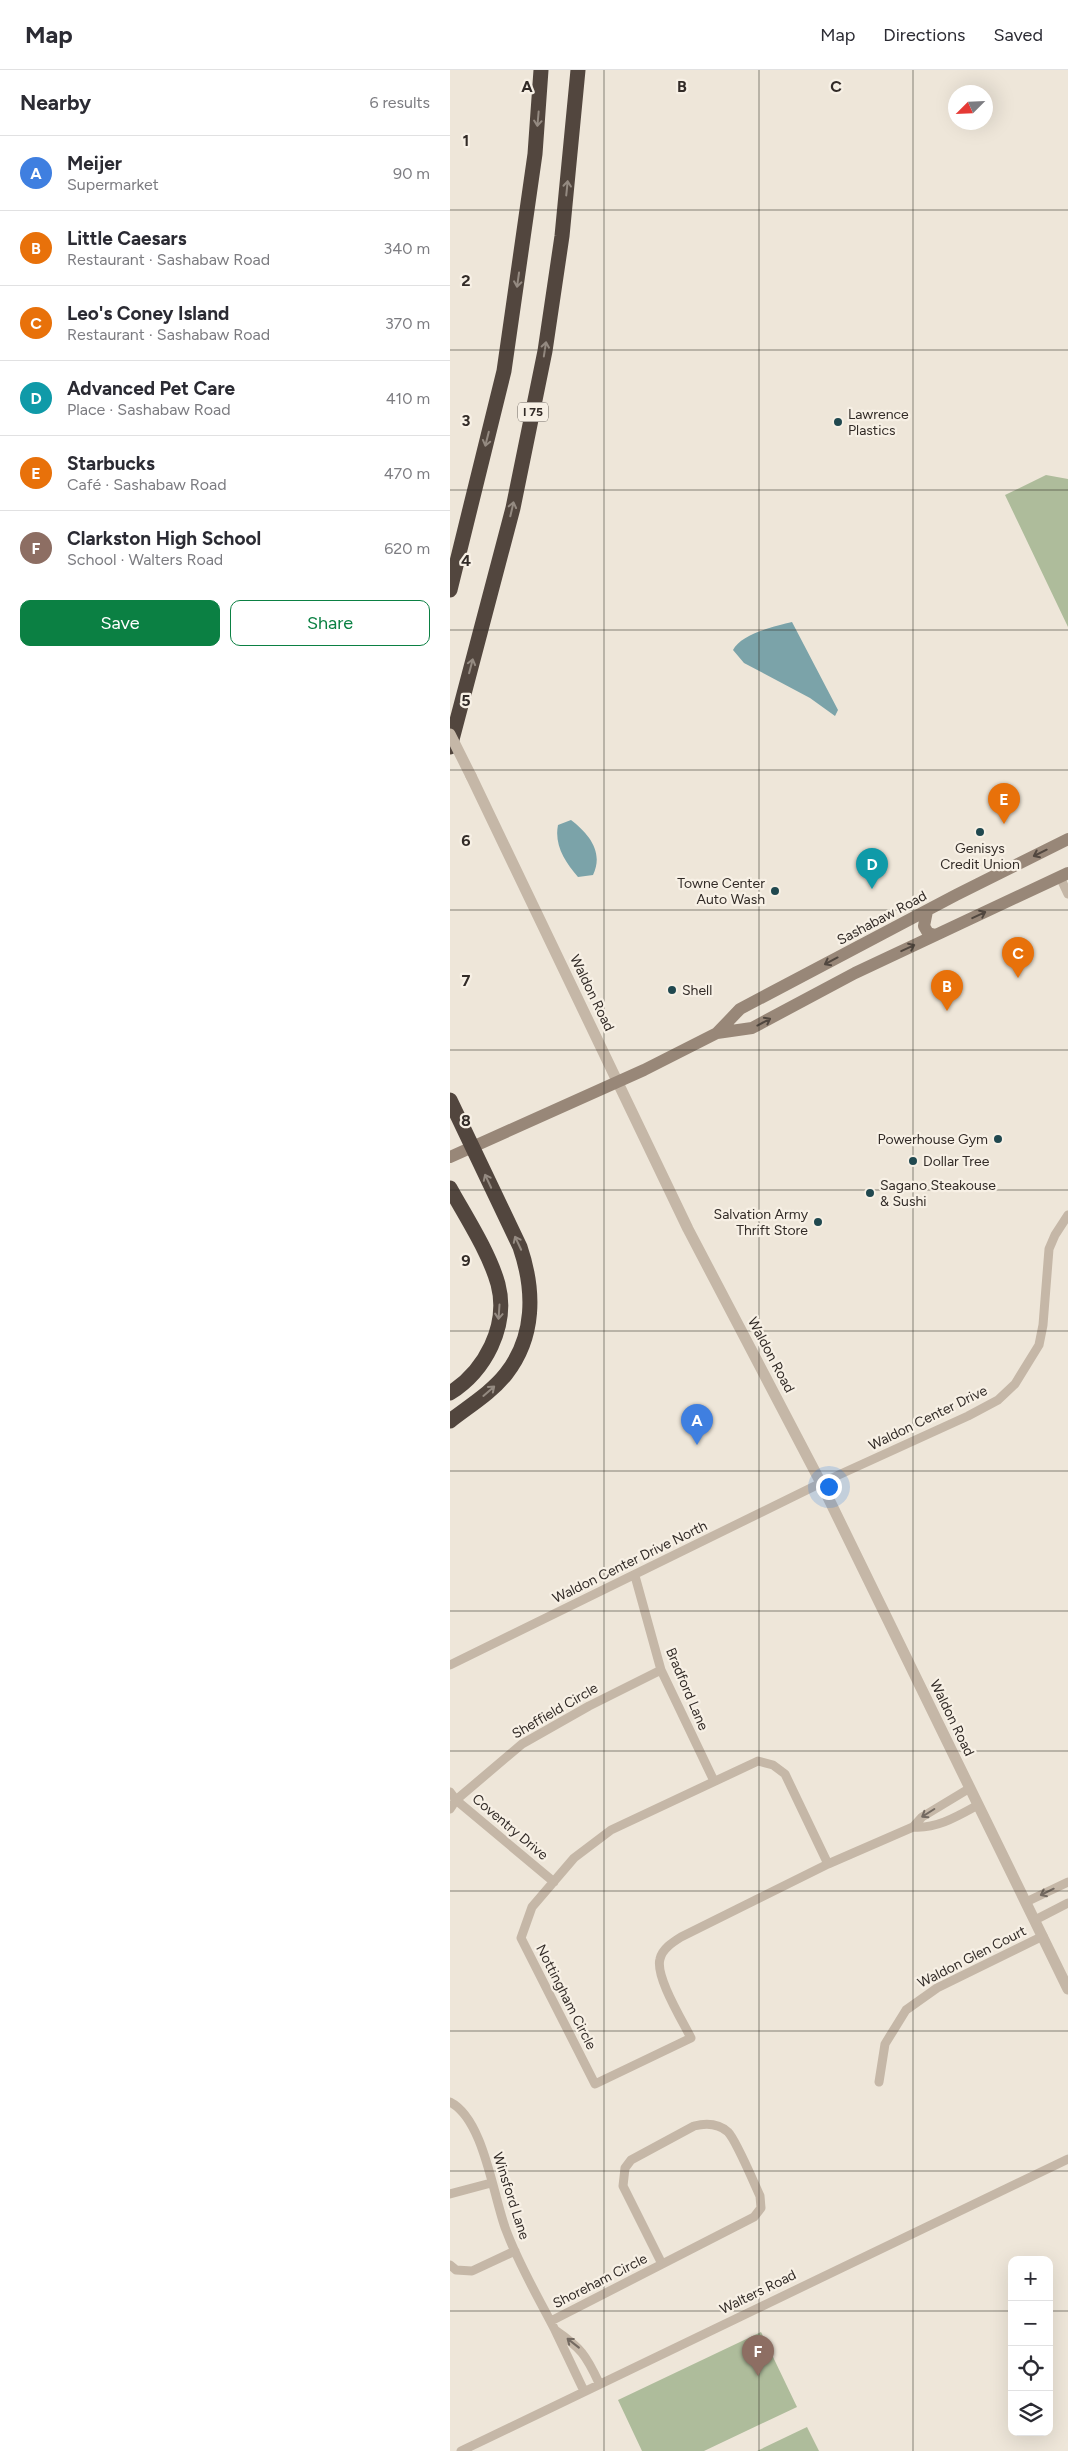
<!DOCTYPE html>
<html lang="en">
<head>
<meta charset="utf-8">
<style>
	body { margin:0; font-family:Figtree,sans-serif; background:#f7f7f7; color:#2b2b33 }
	.controls { position:absolute; right:15px; bottom:15px; display:grid; overflow:hidden; border-radius:10px; box-shadow:0 5px 20px #0002 }
	.controls button { width:45px; height:45px; display:grid; place-items:center; padding:0; border:0; border-bottom:1px solid #e1e1e2; background:#fff; color:#2b2b33; font:25px sans-serif }
	.compass { position:absolute; left:498px; top:15px; width:45px; height:45px; border-radius:50%; background:#fff; box-shadow:0 5px 20px #0002; rotate:246deg }
	.you { position:absolute; left:378px; top:1416px; width:18px; height:18px; margin:-12px; border:4px solid #fff; border-radius:50%; background:#1a73e8; box-shadow:0 0 0 8px #1a73e833 }
	.badge { display:grid; place-items:center; width:32px; height:32px; border-radius:50%; background:#0b8043; color:#fff; font-size:16px; font-weight:700 }
	.pin { position:absolute; translate:-50% -41px; filter:drop-shadow(0 1px 2px #0008) }
	.pin::after { content:''; position:absolute; top:26px; width:18px; height:15px; background:inherit; clip-path:polygon(0 0,100% 0,50% 100%) }
	.list { margin:0; padding:0; list-style:none }
	h2 { display:flex; justify-content:space-between; align-items:center; height:65px; margin:0; padding:0 20px; font-size:21px }
	h2 small { font-size:16px; font-weight:400; color:#7c7c81 }
	.list li { display:grid; grid-template-columns:32px 1fr auto; gap:15px; align-items:center; box-sizing:border-box; height:75px; padding:0 20px; border-top:1px solid #e1e1e2 }
	.list b { display:block; font-size:19px; white-space:nowrap }
	.list p { margin:0; font-size:16px; white-space:nowrap; color:#7c7c81 }
	.list em { font-size:16px; font-style:normal; color:#7c7c81 }
	.actions { display:flex; gap:10px; padding:15px 20px }
	.actions a { flex:1; padding:11px 0; border:1px solid #0b8043; border-radius:10px; text-align:center; font-size:18px; color:#0b8043 }
	.actions .main { background:#0b8043; color:#fff }
	.icon { flex:none; width:28px; height:28px; fill:none; stroke:currentColor; stroke-width:2; stroke-linecap:round; stroke-linejoin:round }
	.map { position:relative; flex:none; width:618px; height:2381px; overflow:hidden }
	header { display:flex; align-items:center; gap:30px; box-sizing:border-box; height:70px; padding:0 25px; background:#fff; border-bottom:1px solid #e1e1e2 }
	header strong { font-size:24px }
	nav { display:flex; gap:28px; margin-inline-start:auto; font-size:18px }
	main { display:flex }
	aside { flex:1; background:#fff }
	.map>svg:first-child { display:block }
	.green { fill:#aebc9b }
	.water { fill:#7ba3a9 }
	.lines { fill:none; stroke-linecap:round; stroke-linejoin:round }
	.minor { stroke:#c5b7a7; stroke-width:9 }
	.tertiary { stroke:#c5b7a7; stroke-width:11 }
	.secondary { stroke:#988778; stroke-width:12 }
	.motorway { stroke:#52463e; stroke-width:15 }
	.tertiary-bridge { stroke:#c5b7a7; stroke-width:11 }
	.oneway { stroke:#948a81 }
	.oneway2 { stroke:#51473f }
	.oneway3 { stroke:#746a61 }
	.grid { fill:none; stroke:#322b27; stroke-width:1; stroke-opacity:0.55 }
	.poi-dot { fill:#20484f; stroke:#f7f0e5; stroke-width:2 }
	.labels { text-anchor:middle; dominant-baseline:central; stroke-width:4.5; stroke-linejoin:round; paint-order:stroke }
	.shield { fill:#f7f0e5; stroke:#6d6660; stroke-width:1 }
	.shield-label { font-size:12px; font-weight:bold; fill:#322b27 }
	.poi-label { font-size:14px; fill:#322b27; stroke:#f7f0e5; text-anchor:start }
	.street-label { font-size:14px; fill:#322b27; stroke:#f7f0e5 }
	.grid-label { font-size:16px; text-anchor:middle; font-weight:bold; fill:#322b27; stroke:#f7f0e5; stroke-width:4.5; stroke-linejoin:round; paint-order:stroke }
</style>
</head>
<body>
<header>
<strong>Map</strong>
<nav><a>Map</a><a>Directions</a><a>Saved</a></nav>
</header>
<main>
<aside>
<h2>Nearby<small>6 results</small></h2>
<ul class="list">
<li><span class="badge" style="background:#3f7fe0">A</span><div><b>Meijer</b><p>Supermarket</p></div><em>90 m</em></li>
<li><span class="badge" style="background:#e8710a">B</span><div><b>Little Caesars</b><p>Restaurant · Sashabaw Road</p></div><em>340 m</em></li>
<li><span class="badge" style="background:#e8710a">C</span><div><b>Leo's Coney Island</b><p>Restaurant · Sashabaw Road</p></div><em>370 m</em></li>
<li><span class="badge" style="background:#0f9aa8">D</span><div><b>Advanced Pet Care</b><p>Place · Sashabaw Road</p></div><em>410 m</em></li>
<li><span class="badge" style="background:#e8710a">E</span><div><b>Starbucks</b><p>Café · Sashabaw Road</p></div><em>470 m</em></li>
<li><span class="badge" style="background:#8d6e63">F</span><div><b>Clarkston High School</b><p>School · Walters Road</p></div><em>620 m</em></li>
</ul>
<div class="actions"><a class="main">Save</a><a>Share</a></div>
</aside>
<div class="map">
<svg width="618" height="2381" viewBox="0 0 618 2381">
	<rect width="100%" height="100%" fill="#eee6d9"/>
	<!-- green -->
	<path class="green" d="M596 405 618 409V557L555 425Z
		M311 2262 347 2337 254 2381H192L168 2330Z
		M357 2357 369 2381H307Z"/>
	<!-- water -->
	<path class="water" d="M342 552 388 640 385 646 360 628 294 593 283 580C291 564 325 556 342 552Z
		M121 750C139 764 154 782 143 805L128 807C115 792 104 775 108 755Z"/>
	<g class="lines">
		<!-- minor -->
		<path class="minor" d="M610 807 618 824
			M185 1506 211 1600 264 1711
			M0 1595 371 1413 518 1346 548 1330 565 1314 589 1275 593 1255 599 1179 605 1165 618 1145
			M520 1718 472 1747 463 1757C487 1759 508 1746 528 1735
			M0 1722 6 1730 104 1812
			M0 1739 6 1730 72 1674 139 1636 211 1600
			M378 1794 335 1704 323 1695 308 1691 161 1760 124 1788 82 1837 71 1868 145 2014 241 1968C232 1950 205 1906 210 1889 212 1879 223 1872 231 1867L378 1794 463 1757
			M576 1832 618 1812
			M585 1850 618 1833
			M429 2012 435 1974 456 1940 487 1918 593 1866
			M0 2032C34 2049 43 2126 56 2160 69 2195 88 2227 105 2260
			M0 2124 41 2113
			M0 2195 6 2200 22 2201 65 2181
			M101 2251 304 2147 311 2138 310 2126C304 2113 286 2070 278 2062 268 2053 256 2053 244 2056L181 2090 175 2098 173 2116 212 2194
			M134 2321 105 2260C131 2278 136 2285 149 2313
			M11 2381 618 2089"/>
		<!-- tertiary -->
		<path class="tertiary" d="M21 706 238 1159 371 1413 618 1919"/>
		<!-- secondary -->
		<path class="secondary" d="M477 841 474 856 478 863 485 865
			M267 963 290 939 506 825 618 769
			M0 1087 194 1000 267 963 302 958 405 903 618 803"/>
		<!-- motorway -->
		<path class="motorway" d="M0 520 54 301 85 84 91 0
			M0 677 63 438 95 281 112 166 128 0
			M0 1030 70 1177C85 1221 85 1267 56 1304 41 1323 19 1336 0 1351
			M0 1118C16 1147 39 1182 48 1214 59 1256 35 1301 0 1323"/>
		<!-- tertiary-bridge -->
		<path class="tertiary-bridge" d="M0 664 21 706"/>
	</g>
	<!-- one-way arrows -->
	<defs><path id="oneway-shaft" d="M-6 0H5M1.5-3L5.5 0L1.5 3" fill="none" stroke-width="1.6" stroke-linecap="round" stroke-linejoin="round" transform="scale(1.25)"/></defs>
	<g class="oneway">
		<use href="#oneway-shaft" transform="translate(88 49) rotate(95)"/>
		<use href="#oneway-shaft" transform="translate(117 118) rotate(-84)"/>
		<use href="#oneway-shaft" transform="translate(68 210) rotate(98)"/>
		<use href="#oneway-shaft" transform="translate(95 279) rotate(-81)"/>
		<use href="#oneway-shaft" transform="translate(37 369) rotate(104)"/>
		<use href="#oneway-shaft" transform="translate(62 439) rotate(-77)"/>
		<use href="#oneway-shaft" transform="translate(21 596) rotate(-75)"/>
		<use href="#oneway-shaft" transform="translate(38 1111) rotate(-115)"/>
		<use href="#oneway-shaft" transform="translate(68 1173) rotate(-115)"/>
		<use href="#oneway-shaft" transform="translate(49 1242) rotate(94)"/>
		<use href="#oneway-shaft" transform="translate(39 1321) rotate(-41)"/>
	</g>
	<g class="oneway2">
		<use href="#oneway-shaft" transform="translate(590 783) rotate(154)"/>
		<use href="#oneway-shaft" transform="translate(529 845) rotate(-25)"/>
		<use href="#oneway-shaft" transform="translate(458 878) rotate(-25)"/>
		<use href="#oneway-shaft" transform="translate(381 891) rotate(152)"/>
		<use href="#oneway-shaft" transform="translate(314 952) rotate(-28)"/>
	</g>
	<g class="oneway3">
		<use href="#oneway-shaft" transform="translate(478 1743) rotate(148)"/>
		<use href="#oneway-shaft" transform="translate(597 1822) rotate(154)"/>
		<use href="#oneway-shaft" transform="translate(123 2273) rotate(-142)"/>
	</g>
	<!-- grid -->
	<path class="grid" d="M154 0V2381M309 0V2381M463 0V2381M0 140H618M0 280H618M0 420H618M0 560H618M0 700H618M0 840H618M0 980H618M0 1120H618M0 1261H618M0 1401H618M0 1541H618M0 1681H618M0 1821H618M0 1961H618M0 2101H618M0 2241H562M599 2241H618"/>
	<!-- markers -->
	<g class="poi-dot">
		<circle cx="388" cy="352" r="5"/>
		<circle cx="530" cy="762" r="5"/>
		<circle cx="325" cy="821" r="5"/>
		<circle cx="222" cy="920" r="5"/>
		<circle cx="548" cy="1069" r="5"/>
		<circle cx="463" cy="1091" r="5"/>
		<circle cx="420" cy="1123" r="5"/>
		<circle cx="368" cy="1152" r="5"/>
	</g>
	<g class="labels">
		<!-- shield labels -->
		<rect class="shield" x="68" y="332.5" width="30" height="19" rx="4"/>
		<g class="shield-label">
			<text x="83" y="342">I 75</text>
		</g>
		<!-- poi labels -->
		<g class="poi-label">
			<text x="398" y="344">Lawrence<tspan x="398" dy="16">Plastics</tspan></text>
			<text x="530" y="778" text-anchor="middle">Genisys<tspan x="530" dy="16">Credit Union</tspan></text>
			<text x="315" y="813" text-anchor="end">Towne Center<tspan x="315" dy="16">Auto Wash</tspan></text>
			<text x="232" y="920">Shell</text>
			<text x="538" y="1069" text-anchor="end">Powerhouse Gym</text>
			<text x="473" y="1091">Dollar Tree</text>
			<text x="430" y="1115">Sagano Steakouse<tspan x="430" dy="16">&amp; Sushi</tspan></text>
			<text x="358" y="1144" text-anchor="end">Salvation Army<tspan x="358" dy="16">Thrift Store</tspan></text>
		</g>
		<!-- street labels -->
		<g class="street-label">
			<text transform="translate(432 848) rotate(-28)">Sashabaw Road</text>
			<text transform="translate(142 923) rotate(64)">Waldon Road</text>
			<text transform="translate(321 1285) rotate(62)">Waldon Road</text>
			<text transform="translate(478 1348) rotate(-26)">Waldon Center Drive</text>
			<text transform="translate(180 1492) rotate(-26)">Waldon Center Drive North</text>
			<text transform="translate(237 1619) rotate(67)">Bradford Lane</text>
			<text transform="translate(105 1641) rotate(-30)">Sheffield Circle</text>
			<text transform="translate(502 1648) rotate(64)">Waldon Road</text>
			<text transform="translate(60 1757) rotate(40)">Coventry Drive</text>
			<text transform="translate(522 1887) rotate(-27)">Waldon Glen Court</text>
			<text transform="translate(116 1927) rotate(63)">Nottingham Circle</text>
			<text transform="translate(61 2126) rotate(72)">Winsford Lane</text>
			<text transform="translate(150 2211) rotate(-27)">Shoreham Circle</text>
			<text transform="translate(308 2222) rotate(-26)">Walters Road</text>
		</g>
	</g>
	<g class="grid-label">
		<text x="77" y="22">A</text>
		<text x="232" y="22">B</text>
		<text x="386" y="22">C</text>
		<text x="16" y="76">1</text>
		<text x="16" y="216">2</text>
		<text x="16" y="356">3</text>
		<text x="16" y="496">4</text>
		<text x="16" y="636">5</text>
		<text x="16" y="776">6</text>
		<text x="16" y="916">7</text>
		<text x="16" y="1056">8</text>
		<text x="16" y="1196">9</text>
	</g>
</svg>
<div class="controls">
<button>+</button>
<button>−</button>
<button><svg class="icon" aria-label="locate" viewBox="0 0 24 24"><circle cx="12" cy="12" r="6"/><path d="M12 2v4M12 18v4M2 12h4M18 12h4"/></svg></button>
<button><svg class="icon" aria-label="layers" viewBox="0 0 24 24"><path d="M12 4l9 5-9 5-9-5zM3 14l9 5 9-5"/></svg></button>
</div>
<svg class="compass" viewBox="-18 -18 36 36"><path d="M0-13l5 13h-10z" fill="#e53935"/><path d="M0 13l5-13h-10z" fill="#7c7c81"/></svg>
<div class="you"></div>
<div class="pin badge" style="left:247px;top:1375px;background:#3f7fe0">A</div>
<div class="pin badge" style="left:497px;top:941px;background:#e8710a">B</div>
<div class="pin badge" style="left:568px;top:908px;background:#e8710a">C</div>
<div class="pin badge" style="left:422px;top:819px;background:#0f9aa8">D</div>
<div class="pin badge" style="left:554px;top:754px;background:#e8710a">E</div>
<div class="pin badge" style="left:308px;top:2306px;background:#8d6e63">F</div>
</div>
</main>
</body>
</html>
